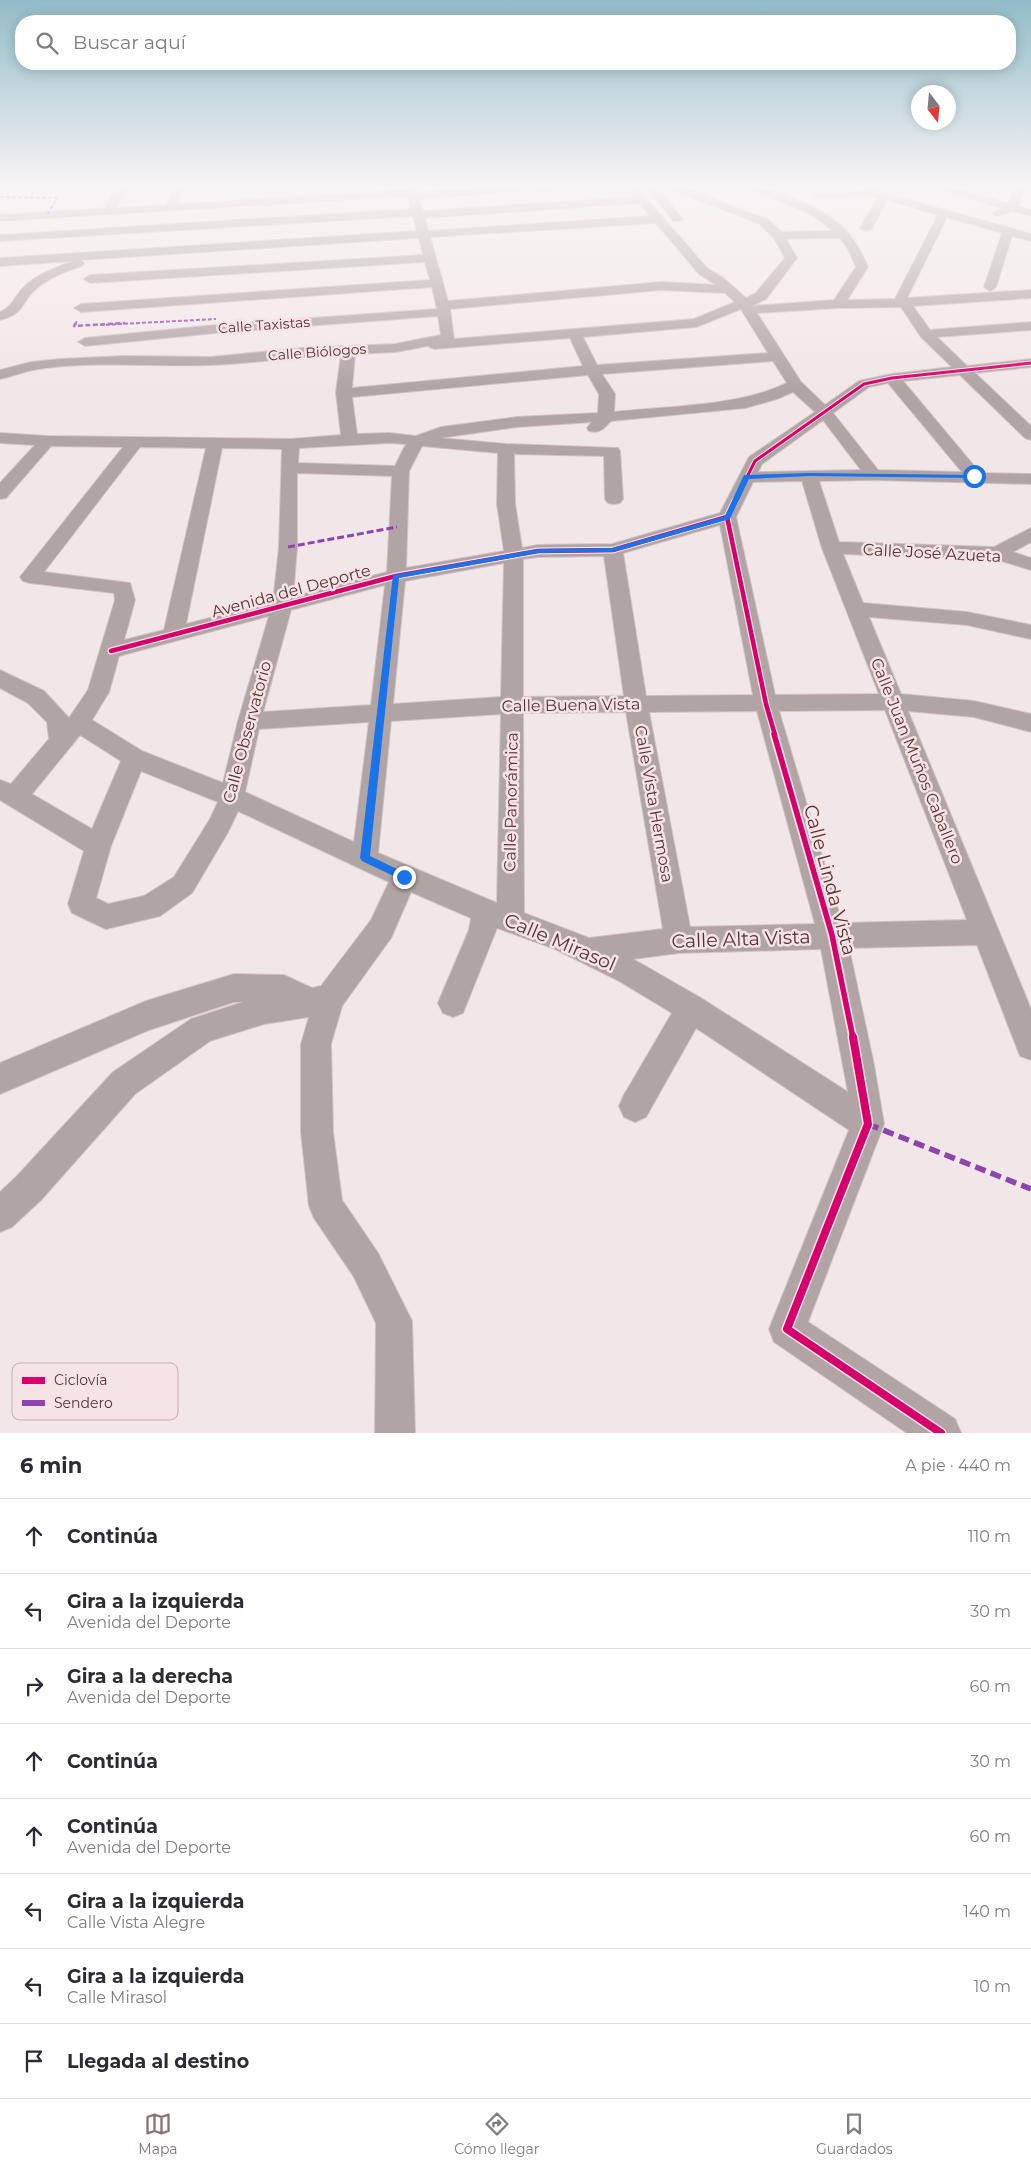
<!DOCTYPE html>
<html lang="es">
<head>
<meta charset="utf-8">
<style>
	body { margin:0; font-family:Montserrat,sans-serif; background:#f2f2f3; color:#2b2b33 }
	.compass { position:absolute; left:911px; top:85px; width:45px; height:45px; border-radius:50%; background:#fff; box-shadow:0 2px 12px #0003; rotate:164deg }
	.stop { position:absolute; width:15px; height:15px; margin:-11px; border:4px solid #1a73e8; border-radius:50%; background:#fff }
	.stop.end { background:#1a73e8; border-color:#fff; box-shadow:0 1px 5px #0008 }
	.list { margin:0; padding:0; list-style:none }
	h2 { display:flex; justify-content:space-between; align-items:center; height:65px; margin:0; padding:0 20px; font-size:21px }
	h2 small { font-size:16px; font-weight:400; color:#7c7c81 }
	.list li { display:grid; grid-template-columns:32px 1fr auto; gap:15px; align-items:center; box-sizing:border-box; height:75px; padding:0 20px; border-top:1px solid #e1e1e2 }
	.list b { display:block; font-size:19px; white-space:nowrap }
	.list p { margin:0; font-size:16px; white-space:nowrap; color:#7c7c81 }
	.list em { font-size:16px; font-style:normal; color:#7c7c81 }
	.icon { flex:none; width:28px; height:28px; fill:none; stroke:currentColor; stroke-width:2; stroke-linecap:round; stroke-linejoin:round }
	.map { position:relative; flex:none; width:1031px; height:1433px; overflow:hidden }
	.search { position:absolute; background:#fff; box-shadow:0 2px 12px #0003; left:15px; right:15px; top:15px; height:55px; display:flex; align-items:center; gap:12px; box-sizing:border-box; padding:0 18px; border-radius:20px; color:#7c7c81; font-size:19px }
	.sheet { height:665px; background:#fff }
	nav { display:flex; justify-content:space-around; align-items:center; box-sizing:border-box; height:70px; border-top:1px solid #e1e1e2; background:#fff; font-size:14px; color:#7c7c81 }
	nav a { display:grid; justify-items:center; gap:2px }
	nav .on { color:#8c7174 }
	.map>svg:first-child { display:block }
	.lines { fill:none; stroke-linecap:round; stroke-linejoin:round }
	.minor-casing { stroke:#d2c3c5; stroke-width:2 }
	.minor { fill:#b1a4a5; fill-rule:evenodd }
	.quiet-far3 { stroke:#8e44ad; stroke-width:2; stroke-dasharray:4 2; stroke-linecap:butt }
	.quiet-far2 { stroke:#8e44ad; stroke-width:2.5; stroke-dasharray:5 2.5; stroke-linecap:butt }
	.quiet-far1 { stroke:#8e44ad; stroke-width:3; stroke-dasharray:7 3; stroke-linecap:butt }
	.quiet { stroke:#8e44ad; stroke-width:5.5; stroke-dasharray:11 5.5; stroke-linecap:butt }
	.cycleway-far3-casing { stroke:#f6e3e5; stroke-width:5 }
	.cycleway-far2-casing { stroke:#f6e3e5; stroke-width:7 }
	.cycleway-far1-casing { stroke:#f6e3e5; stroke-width:9 }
	.cycleway-casing { stroke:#f6e3e5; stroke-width:11 }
	.cycleway-far3 { stroke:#d6006c; stroke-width:3 }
	.cycleway-far2 { stroke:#d6006c; stroke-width:4.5 }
	.cycleway-far1 { stroke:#d6006c; stroke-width:5.5 }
	.cycleway { stroke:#d6006c; stroke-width:8 }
	.route { fill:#1a73e8 }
	.labels { text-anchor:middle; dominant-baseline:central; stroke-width:5; stroke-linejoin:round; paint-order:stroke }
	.far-street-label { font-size:14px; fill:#553136; stroke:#f6e3e5 }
	.street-label { font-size:16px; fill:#553136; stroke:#f6e3e5 }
	.near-street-label { font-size:19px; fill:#553136; stroke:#f6e3e5 }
	.key { fill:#f6e3e5; stroke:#c6aeb0; stroke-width:1 }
	.key-label { font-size:14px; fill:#553136 }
</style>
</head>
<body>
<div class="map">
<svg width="1031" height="1433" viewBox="0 0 1031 1433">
	<rect width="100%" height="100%" fill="#f2e7e8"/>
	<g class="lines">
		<defs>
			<path id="minor" d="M117 188H127L116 208 167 205 173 188H183L178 204 406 190V188H416L417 192 487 188H559C553 193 538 193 531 190L419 199 423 211 634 197 627 188H637L707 268 722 277 746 298 756 293 785 258 774 238 760 224 673 190 672 188H686L768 220 782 232 833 231 815 217 800 209 750 190 749 188C779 188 830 210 849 234 857 244 863 255 868 267L847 300 895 299 938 215 887 200 872 228 866 231 860 228 878 197 817 198 812 195 813 193 870 191 867 188H879L888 194 1031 234V241L1012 236 996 287 990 291 984 287 1002 233 947 217 907 298 1031 290V298L913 306 930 330 1031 322V330L937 337 967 366 1031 359V367L975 373 1031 426V440L1025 438 960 375 903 381 980 473 1031 474V484L873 480 819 481 839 542 994 547 1031 528V542L1013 552 1031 558V570L995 559 843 554 863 603 967 612 1031 625V639L967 625 869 617 901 694 974 701 1031 714V732L974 717 908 711 1031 1009V1060L1020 1056 977 945 849 948 874 1065 884 1124 808 1322 955 1419 961 1433H907L774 1342 769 1329 849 1130 696 1028 646 1117 635 1122 624 1117 619 1106 624 1095 672 1013 619 981 555 949 497 928 463 1013 453 1017 443 1013 438 1003 469 930 471 918 411 892 391 938 342 1006 331 1044 333 1132 342 1200 378 1253 412 1321 415 1433H375L376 1323 354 1277 314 1218 309 1206 301 1132V1044L309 1017 264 1024 210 1041 135 1094 41 1200 12 1227 0 1232V1192L17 1176 113 1072 191 1019 243 1002H234L149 1030 0 1094V1063L146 1001 234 974 284 975 312 988 321 986 371 920 389 882 238 811 228 832 192 893 160 916 106 929 72 913 68 904 84 851 0 800V780L11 784 49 739 47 722 28 703 0 688V670L44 691 69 718 88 690 115 600 114 593 30 583 23 581 20 577 123 447 51 446 6 498 0 499V483L35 445 0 443V433L47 436 291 439 341 435 336 393 341 355C296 356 252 364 208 365 150 367 90 360 33 370 22 372 11 377 0 379V370L31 362 60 359 124 356 211 357 302 348 395 344 441 335 438 316 216 333 85 346 78 342 85 338 216 325 437 309 432 287 81 312 74 308 81 304 430 280 425 262 90 283 84 279 90 275 423 255 419 238 81 260 84 263 82 266C67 271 50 277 37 288 20 302 27 313 0 320V312C14 306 16 293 27 284 40 273 57 267 73 261L0 266V258L417 231 413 216 0 241V235L411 209 407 196 0 221V215L105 208ZM639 203 650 216 428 231 425 218ZM656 223 699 274 716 285 661 282 448 301 430 237ZM840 238 848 249 856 267 834 300 752 306 766 299 797 258 786 239ZM661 290 725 293 735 302 694 319 454 339 450 309ZM901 307 921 337 952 367 892 374 859 381 825 405 801 382 757 313 838 308ZM741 309 768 353 597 365 583 337 696 327ZM570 338 583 366 352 388 355 354 395 352 428 346 434 349ZM773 361 787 383C738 407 668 406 614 412L615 394 602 374ZM588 375 599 394 598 413 517 417 441 427 416 436 389 433 357 434 352 397ZM888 383 962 472 878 470 833 413 869 387ZM793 392 815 412 749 457 720 513 612 544 538 545 522 548 515 504 514 454 604 456 605 499 608 503 614 504 620 503 623 499 620 451 618 448 506 444 440 438 517 427 592 422 587 428 589 431C600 434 604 428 611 421L745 408 777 399ZM823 420 861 470 758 472 762 464ZM389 443 406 444 395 466 298 463 299 448ZM422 446 498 453 497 504 504 551 406 568 409 471ZM140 447 206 448 164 630 124 640 135 600 130 583 44 572ZM222 448 282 449 279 547 273 602 186 624ZM297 473 392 476 387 572 293 597 297 547ZM802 481 822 548 879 694 775 695 736 517 753 482ZM720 525 753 695 646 696 623 553ZM604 556 624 696 523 697V559L538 557ZM504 563 501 697 393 704 405 581ZM385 585 371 705 263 712 291 610ZM269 616 238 721 223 783 142 751 92 720 109 692 119 656ZM885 710 967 920 842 923 779 711ZM757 711 815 924 690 927 649 712ZM626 712 663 929 589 938 524 913 523 713ZM501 714 497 903 378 853 391 721ZM369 722 354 842 245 792 259 729ZM80 735 121 761 92 829 32 794ZM141 771 218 802 210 819 174 877 144 896 108 904 96 898 111 846ZM821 949 848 1092 701 998 633 959 679 953Z
				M647 188H657L681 217 683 219 681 221H673Z
				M937 188H952L1008 203 1016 188H1026L1018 206 1031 210V216L1012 211 998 216 994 215 993 213 1001 208 938 190Z"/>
		</defs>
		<!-- minor casing -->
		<use href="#minor" class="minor-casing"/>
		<!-- minor -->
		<use href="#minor" class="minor"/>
		<!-- quiet-far3 -->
		<path class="quiet-far3" d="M0 197 57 198 47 215
			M75 325 77 321
			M100 325 216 319"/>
		<!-- quiet-far2 -->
		<path class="quiet-far2" d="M76 323 74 326 125 323"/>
		<!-- quiet-far1 -->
		<path class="quiet-far1" d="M288 547 397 527"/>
		<!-- quiet -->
		<path class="quiet" d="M868 1124 1031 1189"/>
		<defs>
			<path id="cycleway-far3" d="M734 503 755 461 864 384 892 378 1031 363"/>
			<path id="cycleway-far2" d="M727 517 766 704 775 735
				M111 651 396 576 538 551 613 550 727 517 735 501"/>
			<path id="cycleway-far1" d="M774 734 832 935 853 1038"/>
			<path id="cycleway" d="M853 1037 868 1124 787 1329 941 1433"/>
		</defs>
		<!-- cycleway-far3 casing -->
		<use href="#cycleway-far3" class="cycleway-far3-casing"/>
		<!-- cycleway-far2 casing -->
		<use href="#cycleway-far2" class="cycleway-far2-casing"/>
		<!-- cycleway-far1 casing -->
		<use href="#cycleway-far1" class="cycleway-far1-casing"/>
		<!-- cycleway casing -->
		<use href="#cycleway" class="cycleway-casing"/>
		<!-- cycleway-far3 -->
		<use href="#cycleway-far3" class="cycleway-far3"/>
		<!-- cycleway-far2 -->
		<use href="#cycleway-far2" class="cycleway-far2"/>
		<!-- cycleway-far1 -->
		<use href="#cycleway-far1" class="cycleway-far1"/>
		<!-- cycleway -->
		<use href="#cycleway" class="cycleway"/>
	</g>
	<!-- sky -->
	<linearGradient id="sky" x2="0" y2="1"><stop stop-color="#91bcc8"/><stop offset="0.48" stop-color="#f9f4f5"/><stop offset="1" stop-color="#f9f4f5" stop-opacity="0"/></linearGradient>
	<rect width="1031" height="388" fill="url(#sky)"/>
	<!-- route -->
	<path class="route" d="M809 473 974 475 977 476 974 478 809 476 749 479 730 519 613 552 538 553 399 578 370 856 407 874 408 877 404 881 362 861 360 858 393 575 538 549 613 548 725 516 744 475Z"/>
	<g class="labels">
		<!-- far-street labels -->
		<g class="far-street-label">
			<text transform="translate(264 325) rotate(-4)">Calle Taxistas</text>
			<text transform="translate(317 352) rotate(-4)">Calle Biólogos</text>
		</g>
		<!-- street labels -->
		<g class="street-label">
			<text transform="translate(932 553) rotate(3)">Calle José Azueta</text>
			<text transform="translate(291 591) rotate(-15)">Avenida del Deporte</text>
			<text transform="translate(571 705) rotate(-1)">Calle Buena Vista</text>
			<text transform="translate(247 732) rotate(-75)">Calle Observatorio</text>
			<text transform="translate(917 761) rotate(68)">Calle Juan Muños Caballero</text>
			<text transform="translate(511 802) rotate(-89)">Calle Panorámica</text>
			<text transform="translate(654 804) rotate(80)">Calle Vista Hermosa</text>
		</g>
		<!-- near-street labels -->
		<g class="near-street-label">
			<text transform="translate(830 880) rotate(75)">Calle Linda Vista</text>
			<text transform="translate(741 939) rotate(-2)">Calle Alta Vista</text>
			<text transform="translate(560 942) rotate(23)">Calle Mirasol</text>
		</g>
	</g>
	<!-- legend -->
	<rect x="12" y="1363" width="166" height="57" rx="8" class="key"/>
	<rect x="22" y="1377" width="23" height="7" fill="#d6006c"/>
	<rect x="22" y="1400" width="23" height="6" fill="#8e44ad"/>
	<g class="key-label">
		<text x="54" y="1385">Ciclovía</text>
		<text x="54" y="1408">Sendero</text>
	</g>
</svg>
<svg class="compass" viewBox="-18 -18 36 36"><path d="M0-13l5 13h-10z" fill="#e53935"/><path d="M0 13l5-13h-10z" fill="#7c7c81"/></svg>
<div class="stop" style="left:974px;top:476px"></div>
<div class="stop end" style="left:404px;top:877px"></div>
<div class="search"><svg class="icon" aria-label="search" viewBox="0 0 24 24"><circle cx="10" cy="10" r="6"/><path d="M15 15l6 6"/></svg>Buscar aquí</div>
</div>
<section class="sheet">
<h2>6 min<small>A pie · 440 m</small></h2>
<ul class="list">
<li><svg class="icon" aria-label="ahead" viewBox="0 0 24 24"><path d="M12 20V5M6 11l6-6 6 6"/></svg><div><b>Continúa</b></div><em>110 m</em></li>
<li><svg class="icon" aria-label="left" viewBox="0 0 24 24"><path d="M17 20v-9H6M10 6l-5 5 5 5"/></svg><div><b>Gira a la izquierda</b><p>Avenida del Deporte</p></div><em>30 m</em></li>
<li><svg class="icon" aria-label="right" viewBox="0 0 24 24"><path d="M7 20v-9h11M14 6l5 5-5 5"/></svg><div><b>Gira a la derecha</b><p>Avenida del Deporte</p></div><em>60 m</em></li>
<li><svg class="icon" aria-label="ahead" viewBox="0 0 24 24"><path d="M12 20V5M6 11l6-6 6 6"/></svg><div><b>Continúa</b></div><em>30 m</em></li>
<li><svg class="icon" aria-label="ahead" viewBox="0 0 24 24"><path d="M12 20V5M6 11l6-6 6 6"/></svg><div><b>Continúa</b><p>Avenida del Deporte</p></div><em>60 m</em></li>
<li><svg class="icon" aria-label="left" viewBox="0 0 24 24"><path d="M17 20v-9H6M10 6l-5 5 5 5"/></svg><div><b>Gira a la izquierda</b><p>Calle Vista Alegre</p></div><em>140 m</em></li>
<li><svg class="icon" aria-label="left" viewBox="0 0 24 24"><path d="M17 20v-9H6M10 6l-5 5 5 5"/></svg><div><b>Gira a la izquierda</b><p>Calle Mirasol</p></div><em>10 m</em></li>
<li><svg class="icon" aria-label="arrive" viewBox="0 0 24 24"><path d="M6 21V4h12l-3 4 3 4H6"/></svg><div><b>Llegada al destino</b></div></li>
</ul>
</section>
<nav>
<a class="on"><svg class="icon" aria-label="map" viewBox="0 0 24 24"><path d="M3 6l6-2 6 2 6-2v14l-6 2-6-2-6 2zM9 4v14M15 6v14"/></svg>Mapa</a>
<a><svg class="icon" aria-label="directions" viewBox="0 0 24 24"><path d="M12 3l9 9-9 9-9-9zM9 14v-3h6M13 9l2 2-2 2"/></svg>Cómo llegar</a>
<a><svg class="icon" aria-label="saved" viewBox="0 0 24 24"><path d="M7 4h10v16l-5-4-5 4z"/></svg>Guardados</a>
</nav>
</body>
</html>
